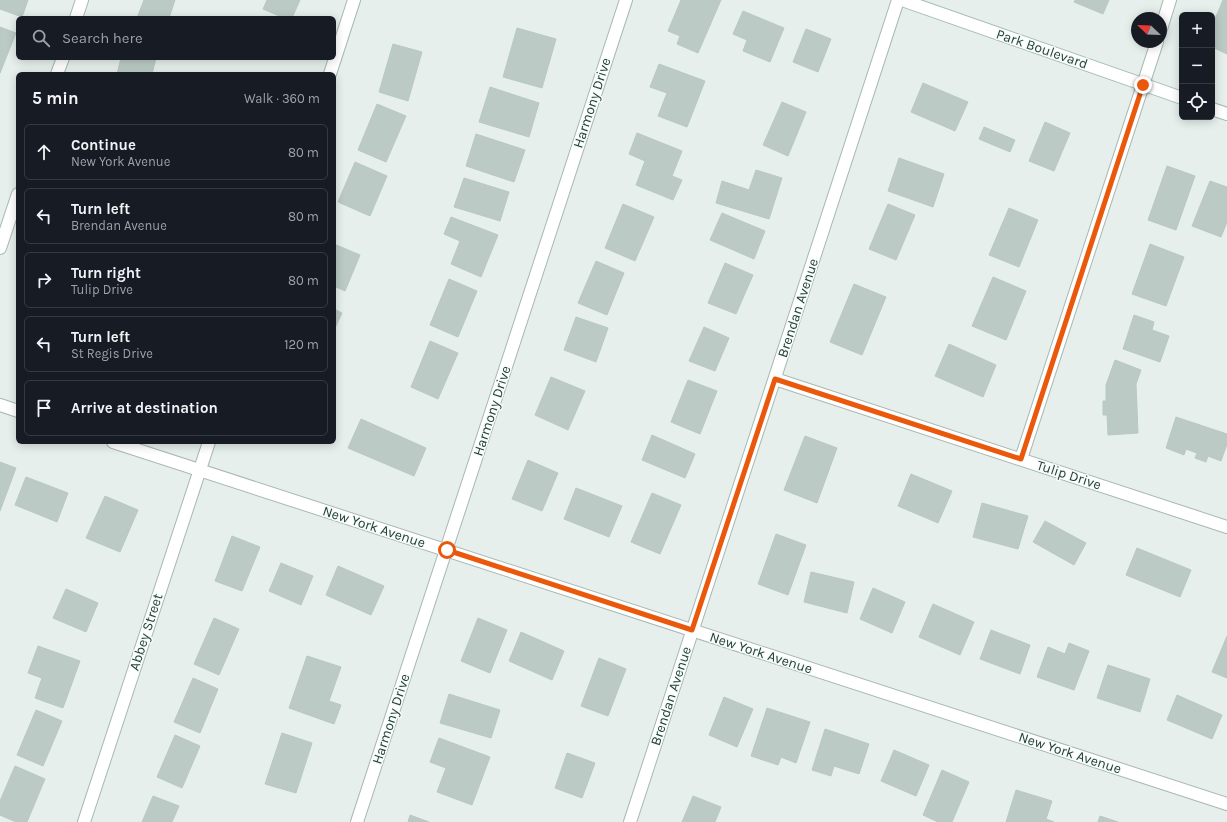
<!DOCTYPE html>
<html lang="en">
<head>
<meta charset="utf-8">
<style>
	body { margin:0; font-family:Karla,sans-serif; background:#242831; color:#f1f3f6 }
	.controls { position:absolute; right:12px; top:12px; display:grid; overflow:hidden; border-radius:6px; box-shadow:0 2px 10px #0003 }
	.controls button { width:36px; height:36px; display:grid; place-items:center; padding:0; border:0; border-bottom:1px solid #363941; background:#171b24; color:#f1f3f6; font:20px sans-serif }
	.compass { position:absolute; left:1131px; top:12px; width:36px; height:36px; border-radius:50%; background:#171b24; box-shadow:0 2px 10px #0003; rotate:293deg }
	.stop { position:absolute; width:12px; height:12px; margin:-9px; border:3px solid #ea580c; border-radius:50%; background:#fff }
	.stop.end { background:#ea580c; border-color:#fff; box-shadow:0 1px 4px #0008 }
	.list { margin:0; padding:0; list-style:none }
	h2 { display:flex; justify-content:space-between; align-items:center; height:52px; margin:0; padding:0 16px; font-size:17px }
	h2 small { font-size:13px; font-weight:400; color:#9ea1a6 }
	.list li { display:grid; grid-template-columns:26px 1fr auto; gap:12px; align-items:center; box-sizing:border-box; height:56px; margin:0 8px 8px; padding:0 8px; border:1px solid #363941; border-radius:6px }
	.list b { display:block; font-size:15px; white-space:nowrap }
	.list p { margin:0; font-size:13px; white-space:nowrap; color:#9ea1a6 }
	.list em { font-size:13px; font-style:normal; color:#9ea1a6 }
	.icon { flex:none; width:22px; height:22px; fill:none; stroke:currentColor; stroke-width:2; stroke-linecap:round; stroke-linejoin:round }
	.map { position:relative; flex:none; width:1227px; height:822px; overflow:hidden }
	.search { position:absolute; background:#171b24; box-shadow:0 2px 10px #0003; left:16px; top:16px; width:320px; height:44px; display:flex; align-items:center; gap:10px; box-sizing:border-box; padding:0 14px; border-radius:6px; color:#9ea1a6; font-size:15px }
	.panel { position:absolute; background:#171b24; box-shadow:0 2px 10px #0003; left:16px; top:72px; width:320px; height:372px; border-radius:6px }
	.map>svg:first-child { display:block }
	.building { fill:#bbcac4; stroke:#b8c9c2 }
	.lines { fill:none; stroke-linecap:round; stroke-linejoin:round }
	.minor-casing { stroke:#a8b8b2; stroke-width:14 }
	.secondary-casing { stroke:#a4bbb3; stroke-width:14 }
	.minor { stroke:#fff; stroke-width:12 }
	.secondary { stroke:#fff; stroke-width:12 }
	.route { stroke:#ea580c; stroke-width:5 }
	.labels { text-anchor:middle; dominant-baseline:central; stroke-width:3; stroke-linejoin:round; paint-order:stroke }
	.street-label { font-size:14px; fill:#24423a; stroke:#f7fbf9 }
</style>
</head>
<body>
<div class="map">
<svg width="1227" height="822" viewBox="0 0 1227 822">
	<rect width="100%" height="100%" fill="#e6efeb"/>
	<!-- building -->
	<path class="building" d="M0 0H28L22 17 0 9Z
		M144 0H175L169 18H137Z
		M267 0H300L292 18H284L263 9Z
		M681 0H721L698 53 677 44 680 36 668 31Z
		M1075 0H1109L1103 14 1074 2Z
		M1223 0H1227V54L1212 47V26Z
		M743 11 784 28 770 62 743 51 747 40 733 34Z
		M0 27 16 33 0 73Z
		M517 28 556 39 542 88 503 77Z
		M806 29 831 39 818 72 793 62Z
		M393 44 422 52 408 101 379 92Z
		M121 58H156L152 74H117Z
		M659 64 705 81 687 127 658 116 667 93 650 87Z
		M923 83 968 102 955 131 911 112Z
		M490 87 539 103 529 137 479 122Z
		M782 102 806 112 788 156 763 145Z
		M377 104 406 116 386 162 358 150Z
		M1045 122 1070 133 1054 171 1029 161Z
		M984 127 1015 140 1010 152 979 139Z
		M637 133 682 151 672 176 682 180 673 200 636 185 645 161 629 154Z
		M476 134 525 150 514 182 466 166Z
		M899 158 944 174 933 207 888 191Z
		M355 162 387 176 370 216 338 202Z
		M1167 166 1195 176 1176 230 1148 220Z
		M756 170 782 178 769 219 716 203 722 181 749 190Z
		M464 178 509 192 500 221 454 207Z
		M1210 181 1227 187V222L1221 237 1192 226Z
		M623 204 654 217 635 261 605 248Z
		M888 204 915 215 896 260 869 249Z
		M1009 208 1038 220 1019 267 989 255Z
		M722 213 765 231 754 259 710 240Z
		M451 217 498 235 481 277 451 264 460 241 444 234Z
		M334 244 360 255 345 291 334 286Z
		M1150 244 1184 257 1166 306 1132 294Z
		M596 261 624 273 607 315 578 303Z
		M725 263 753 275 736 314 708 303Z
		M993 277 1026 291 1006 340 972 326Z
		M449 279 477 291 458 337 430 325Z
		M854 284 886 297 862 355 830 342Z
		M334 309 342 313 334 330Z
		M1134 315 1154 322 1152 330 1169 336 1160 362 1123 349Z
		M576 317 608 328 596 362 564 350Z
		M704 327 729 338 715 371 689 361Z
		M430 341 458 353 438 399 411 387Z
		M949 344 996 365 983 397 935 376Z
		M1115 360 1141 370 1136 384 1138 433 1108 435 1107 415H1103V401H1106V385Z
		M551 377 585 391 568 430 535 415Z
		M688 380 717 391 700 434 671 422Z
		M1176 417 1227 434V444L1221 461 1208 456 1206 462 1195 458 1197 453 1186 449 1184 455 1166 448Z
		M361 419 426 448 414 476 348 448Z
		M652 435 695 454 685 478 642 460Z
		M805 436 837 448 817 503 784 490Z
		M528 460 558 473 542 511 512 499Z
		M0 462 16 468 0 511Z
		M911 474 952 491 938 523 898 506Z
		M26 477 68 493 57 522 15 505Z
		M576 488 622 506 609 537 564 519Z
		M652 493 681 505 660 554 631 542Z
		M105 496 138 510 120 552 86 538Z
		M982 503 1028 516 1018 549 973 537Z
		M1045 521 1086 543 1074 565 1033 542Z
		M776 534 806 545 788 595 758 584Z
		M232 536 260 547 242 591 215 581Z
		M1137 548 1191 570 1180 597 1126 575Z
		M281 563 313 576 301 605 269 591Z
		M338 566 384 586 371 615 326 595Z
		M811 572 854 582 847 613 804 602Z
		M873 588 905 602 892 633 860 619Z
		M66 589 98 603 86 632 53 618Z
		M933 604 974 622 960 655 919 637Z
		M214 618 239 629 219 675 194 664Z
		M478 618 507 630 490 673 461 661Z
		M991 630 1030 645 1020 674 980 659Z
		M521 632 564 651 552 680 509 661Z
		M1227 636V678L1212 672Z
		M1069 643 1089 651 1074 690 1037 677 1048 647 1065 654Z
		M38 646 80 661 63 708 35 698 42 678 28 673Z
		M307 656 341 667 329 701 341 705 334 724 289 708Z
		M599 658 626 669 608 716 581 706Z
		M1108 665 1150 679 1140 712 1097 698Z
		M193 678 218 689 200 733 174 722Z
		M449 694 500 710 491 738 440 723Z
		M1177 695 1222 715 1212 739 1167 720Z
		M724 697 753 709 737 747 709 735Z
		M767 708 810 722 796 763 781 757 778 765 751 756Z
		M36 710 62 721 43 766 17 755Z
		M825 729 869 744 859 774 834 766 831 776 812 770Z
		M282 733 312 743 296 793 265 784Z
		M175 735 200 746 182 788 157 777Z
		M439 738 490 757 472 805 437 792 446 768 430 762Z
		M894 750 929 765 916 796 881 781Z
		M567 753 595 763 582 798 555 788Z
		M15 766 45 779 27 822H16L0 815V801Z
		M942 770 969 782 952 822H938L923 815Z
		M1016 790 1052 801 1046 819 1054 822H1006Z
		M153 796 179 806 172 822H142Z
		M693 796 721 807 715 822H682Z
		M410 815 429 822H408Z
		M1100 816 1118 822H1098Z"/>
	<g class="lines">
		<defs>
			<path id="minor" d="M76 18 82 0
				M1161 29 1170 0
				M57 74 63 58
				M330 74 354 0
				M0 248 18 194
				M775 379 1227 527
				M0 405 18 411
				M113 442 1227 804
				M1021 459 1157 42
				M84 822 209 442
				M357 822 626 0
				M630 822 898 0"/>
			<path id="secondary" d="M902 0 1182 98
				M1212 109 1227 114"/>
		</defs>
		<!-- minor casing -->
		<use href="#minor" class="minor-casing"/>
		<!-- secondary casing -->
		<use href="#secondary" class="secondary-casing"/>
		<!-- minor -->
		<use href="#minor" class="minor"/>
		<!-- secondary -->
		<use href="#secondary" class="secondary"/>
	</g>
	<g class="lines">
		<!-- route -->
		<path class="route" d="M447 550 692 630 775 379 1021 459 1143 85"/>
	</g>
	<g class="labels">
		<!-- street labels -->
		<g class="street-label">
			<text transform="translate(1042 49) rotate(19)">Park Boulevard</text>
			<text transform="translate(592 103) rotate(-72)">Harmony Drive</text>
			<text transform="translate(798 308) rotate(-72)">Brendan Avenue</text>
			<text transform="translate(492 411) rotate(-72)">Harmony Drive</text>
			<text transform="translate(1069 475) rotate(18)">Tulip Drive</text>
			<text transform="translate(374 527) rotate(18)">New York Avenue</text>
			<text transform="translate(146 632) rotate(-72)">Abbey Street</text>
			<text transform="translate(761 653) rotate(18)">New York Avenue</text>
			<text transform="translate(671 696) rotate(-72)">Brendan Avenue</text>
			<text transform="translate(391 719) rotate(-72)">Harmony Drive</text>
			<text transform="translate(1070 753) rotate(18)">New York Avenue</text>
		</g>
	</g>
</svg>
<div class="controls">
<button>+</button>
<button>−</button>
<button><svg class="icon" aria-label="locate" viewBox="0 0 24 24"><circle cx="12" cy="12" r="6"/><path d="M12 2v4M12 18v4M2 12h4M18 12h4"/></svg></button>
</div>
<svg class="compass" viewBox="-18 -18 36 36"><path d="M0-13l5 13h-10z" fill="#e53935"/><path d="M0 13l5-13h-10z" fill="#9ea1a6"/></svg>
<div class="stop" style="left:447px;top:550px"></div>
<div class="stop end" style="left:1143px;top:85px"></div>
<div class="search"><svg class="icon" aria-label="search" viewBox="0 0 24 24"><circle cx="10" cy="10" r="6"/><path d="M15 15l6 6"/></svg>Search here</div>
<section class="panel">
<h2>5 min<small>Walk · 360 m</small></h2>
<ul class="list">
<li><svg class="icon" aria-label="ahead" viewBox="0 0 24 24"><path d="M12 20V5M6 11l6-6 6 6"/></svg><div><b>Continue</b><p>New York Avenue</p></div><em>80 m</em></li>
<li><svg class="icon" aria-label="left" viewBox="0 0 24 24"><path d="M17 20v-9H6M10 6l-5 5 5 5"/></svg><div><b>Turn left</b><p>Brendan Avenue</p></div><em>80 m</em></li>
<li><svg class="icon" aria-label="right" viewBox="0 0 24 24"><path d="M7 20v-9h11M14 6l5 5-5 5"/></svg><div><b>Turn right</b><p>Tulip Drive</p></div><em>80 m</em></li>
<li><svg class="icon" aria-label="left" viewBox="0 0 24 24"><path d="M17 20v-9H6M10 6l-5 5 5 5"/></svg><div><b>Turn left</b><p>St Regis Drive</p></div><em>120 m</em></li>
<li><svg class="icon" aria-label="arrive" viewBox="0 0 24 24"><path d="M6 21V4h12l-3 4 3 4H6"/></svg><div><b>Arrive at destination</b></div></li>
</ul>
</section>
</div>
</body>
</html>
